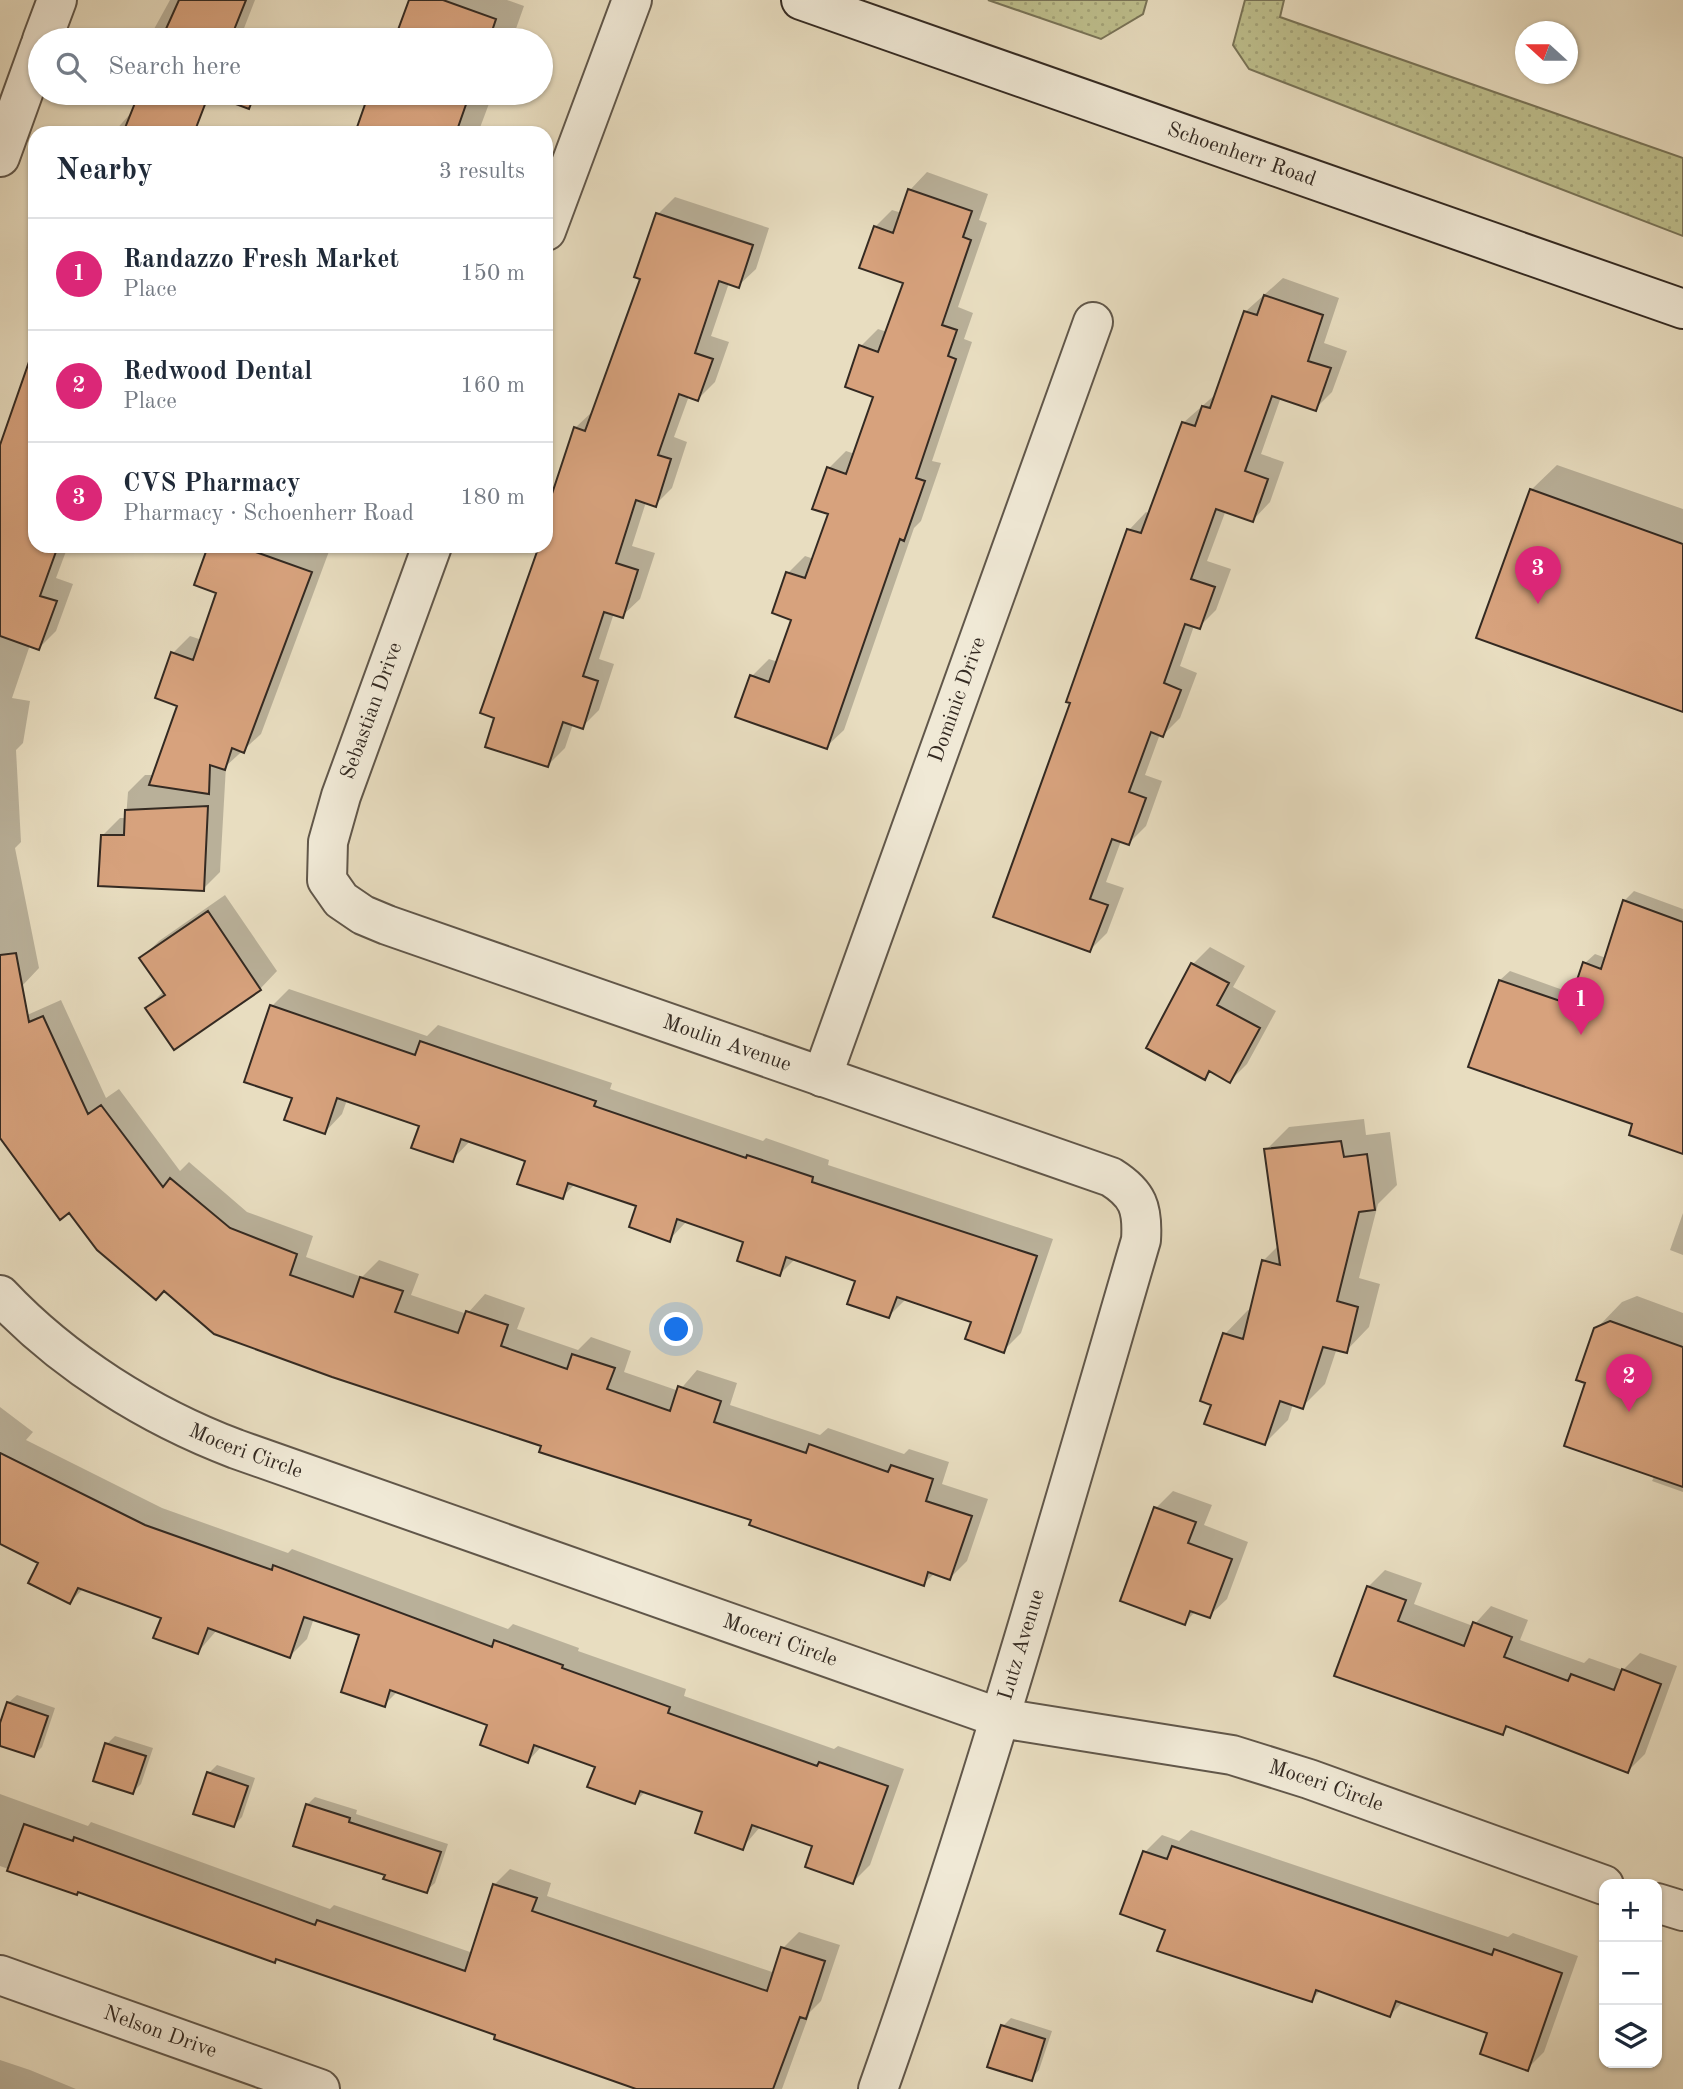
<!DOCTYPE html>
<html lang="en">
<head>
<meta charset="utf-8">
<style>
	body { margin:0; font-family:"Old Standard TT",serif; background:#f6f6f7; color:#1f2937 }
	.controls { position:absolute; right:21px; bottom:21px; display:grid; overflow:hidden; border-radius:14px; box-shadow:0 2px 5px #0004 }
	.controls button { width:63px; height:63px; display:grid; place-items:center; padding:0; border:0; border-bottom:2px solid #e0e1e3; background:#fff; color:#1f2937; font:35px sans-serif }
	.compass { position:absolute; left:1515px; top:21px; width:63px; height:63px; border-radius:50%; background:#fff; box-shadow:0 2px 5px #0004; rotate:291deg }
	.you { position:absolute; left:677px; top:1330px; width:24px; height:24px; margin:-18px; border:5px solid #fff; border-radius:50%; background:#1a73e8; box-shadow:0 0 0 10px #1a73e833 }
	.badge { display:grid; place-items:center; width:46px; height:46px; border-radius:50%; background:#db2777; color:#fff; font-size:23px; font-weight:700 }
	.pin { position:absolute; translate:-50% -58px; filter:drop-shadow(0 2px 4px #0008) }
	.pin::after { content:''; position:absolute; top:37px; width:24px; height:21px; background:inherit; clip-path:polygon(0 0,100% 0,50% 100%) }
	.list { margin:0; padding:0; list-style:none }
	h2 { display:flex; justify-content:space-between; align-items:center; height:91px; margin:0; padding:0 28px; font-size:30px }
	h2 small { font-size:23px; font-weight:400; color:#747a83 }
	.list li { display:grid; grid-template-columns:46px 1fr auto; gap:21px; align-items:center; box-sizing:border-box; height:112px; padding:0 28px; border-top:2px solid #e0e1e3 }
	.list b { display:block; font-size:26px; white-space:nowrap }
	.list p { margin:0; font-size:23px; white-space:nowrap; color:#747a83 }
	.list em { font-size:23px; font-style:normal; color:#747a83 }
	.icon { flex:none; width:38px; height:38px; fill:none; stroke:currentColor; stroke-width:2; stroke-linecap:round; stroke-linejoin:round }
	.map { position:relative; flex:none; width:1683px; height:2089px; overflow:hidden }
	.search { position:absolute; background:#fff; box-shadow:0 2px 5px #0004; left:28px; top:28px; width:525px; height:77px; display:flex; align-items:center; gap:18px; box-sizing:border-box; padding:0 24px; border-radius:38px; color:#747a83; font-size:26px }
	.panel { position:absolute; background:#fff; box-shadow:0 2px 5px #0004; left:28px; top:126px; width:525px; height:427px; border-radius:21px }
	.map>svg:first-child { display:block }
	.grass { fill:url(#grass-dots); stroke:#797458; stroke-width:2 }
	.shadow { fill:#0003 }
	.building { fill:#d7a27d; stroke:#342a22; stroke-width:2 }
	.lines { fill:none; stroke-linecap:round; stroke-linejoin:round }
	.street-casing { stroke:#61574a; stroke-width:42 }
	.secondary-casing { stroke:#342a22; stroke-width:42 }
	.street { stroke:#f0e9d6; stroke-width:38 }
	.secondary { stroke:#f0e9d6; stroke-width:38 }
	.labels { text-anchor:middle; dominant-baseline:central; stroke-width:6; stroke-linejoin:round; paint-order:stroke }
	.street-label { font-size:21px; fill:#342a22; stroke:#f0e9d6 }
</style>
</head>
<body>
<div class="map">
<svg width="1683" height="2089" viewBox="0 0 1683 2089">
	<defs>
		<pattern id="grass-dots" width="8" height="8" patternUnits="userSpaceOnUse" patternTransform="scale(1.75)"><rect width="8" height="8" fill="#bebf8d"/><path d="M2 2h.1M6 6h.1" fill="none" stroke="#a4a479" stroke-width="1.8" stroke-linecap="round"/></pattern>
	</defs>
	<rect width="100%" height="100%" fill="#e8ddc0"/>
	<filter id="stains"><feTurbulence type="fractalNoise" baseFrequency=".00286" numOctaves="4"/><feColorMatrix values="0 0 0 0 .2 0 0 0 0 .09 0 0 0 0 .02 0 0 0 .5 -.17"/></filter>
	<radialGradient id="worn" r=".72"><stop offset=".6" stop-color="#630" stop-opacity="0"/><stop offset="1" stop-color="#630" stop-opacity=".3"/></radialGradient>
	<!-- grass -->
	<path class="grass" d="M988 0H1147L1143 14 1101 39Z
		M1245 0H1284L1280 17 1683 158V236L1249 69 1233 45Z"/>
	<!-- shadow -->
	<path class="shadow" d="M170 0H255L241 36 253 40H148Z
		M411 0H507L524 6 512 40H406L398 37Z
		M188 93H263L249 107 212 93 206 99Z
		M376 93H493L478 133H357L368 101Z
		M131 113 185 133H113Z
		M927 172 988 194 979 220 987 223 958 307 973 313 964 339 972 342 932 461 941 463 921 521 914 528 844 730 826 747 752 676 769 659 778 662 793 619 788 573 805 556 814 559 830 513 829 468 846 451 855 454 875 396 861 346 878 329 887 332 905 282 875 227 892 210 902 213 910 190Z
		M675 197 769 228 756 269 738 286 729 283 711 336 729 342 715 382 698 399 689 396 674 437 687 442 672 488 655 505 646 502 632 546 655 553 640 599 622 616 614 613 599 659 614 664 599 710 582 727 573 724 565 748 548 765 541 546H546V530L575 428 593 411 642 278 658 214Z
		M1283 278 1339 298 1324 343 1347 351 1332 392 1315 409 1281 397 1261 454 1284 462 1270 502 1253 520 1226 510 1207 561 1231 569 1216 610 1199 627 1194 626 1180 666 1197 673 1180 718 1163 735 1160 734 1145 775 1162 781 1146 826 1129 843 1121 841 1106 882 1124 888 1107 933 1090 950 1073 702 1129 530 1146 512 1150 514 1183 423 1217 393 1245 312Z
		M35 352V546H68L56 578 73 584 56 631 39 648 30 645 12 698 30 701 23 743 16 750 21 842 15 848 39 968 22 986 0 990V451Z
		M1557 465 1683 509V710L1531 490Z
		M210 546H331L261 734 226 766 220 872 203 889 102 836 120 818H126L128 792 145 775H155L179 705 173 653 190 636 202 640 218 592Z
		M1634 891 1683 909V1152L1634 1123 1500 980 1510 971 1574 994 1585 963 1595 954 1606 958 1624 901Z
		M225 895 277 971 260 989 174 1048 147 1008 164 991 142 958 159 941Z
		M1210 947 1245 966 1233 987 1276 1011 1247 1064 1230 1081 1212 1071 1204 1078 1193 964Z
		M289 989 427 1036 438 1025 612 1083 610 1089 763 1141 766 1138 829 1160 828 1165 1053 1239 1021 1333 1003 1351 973 1321 907 1298 889 1316 857 1280 795 1259 780 1274 745 1241 687 1221 669 1240 638 1204 576 1183 562 1197 527 1160 470 1141 452 1160 421 1125 347 1100 342 1114 325 1132 294 1096 272 1006Z
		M61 1000 106 1098 119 1089 180 1171 189 1162 247 1212 313 1236 306 1257 362 1277 379 1260 419 1274 411 1295 467 1314 485 1294 525 1308 517 1329 578 1350 591 1337 631 1351 624 1372 679 1391 697 1370 737 1383 730 1405 820 1435 828 1428 904 1454 909 1449 949 1462 942 1484 988 1499 967 1561 950 1578 935 1573 923 1584 753 1519 543 1445 165 1289 70 1211 0 1134V1027Z
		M1364 1119 1366 1135 1390 1132 1397 1185 1378 1204 1359 1278 1380 1284 1369 1327 1346 1351 1337 1348 1325 1384 1302 1407 1293 1404 1288 1420 1265 1443 1213 1404 1225 1334 1248 1310 1251 1311 1263 1261 1279 1245 1266 1150 1289 1127Z
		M1683 1213V1255L1670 1250Z
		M1637 1296 1683 1313V1492L1652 1481 1655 1475 1587 1382 1596 1329 1622 1302Z
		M0 1407 33 1432 26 1440 162 1508 288 1553 292 1549 508 1629 513 1624 579 1648 578 1651 686 1689 684 1696 834 1749 838 1746 904 1769 870 1865 853 1882 814 1845 761 1826 742 1848 704 1811 646 1791 635 1802 597 1766 542 1746 528 1761 489 1724 398 1691 384 1705 361 1633 314 1618 307 1639 290 1656 217 1630 198 1652 164 1617 84 1588 70 1602 40 1562 0 1542Z
		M1173 1491 1212 1505 1204 1525 1248 1542 1227 1599 1209 1616 1196 1611 1184 1623 1156 1508Z
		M1385 1570 1422 1583 1414 1604 1473 1626 1491 1606 1528 1620 1520 1640 1584 1663 1589 1658 1623 1670 1640 1653 1677 1666 1645 1754 1628 1771 1510 1725 1503 1733 1336 1675 1368 1587Z
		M17 1695 55 1708 42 1747 34 1755 0 1744V1729L8 1703Z
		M115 1736 153 1748 141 1784 133 1792 107 1744Z
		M217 1765 255 1778 242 1817 234 1825 209 1773Z
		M0 1794 88 1826 91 1822 330 1909 334 1905 473 1953 494 1885 510 1869 551 1883 547 1896 775 1973 783 1948 799 1932 840 1945 821 2001 810 2012 782 2089H642L497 2034 278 1958 274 1961 79 1890 76 1893 0 1866Z
		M315 1797 357 1810 356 1814 448 1844 435 1883 426 1891 387 1874 307 1805Z
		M1191 1830 1508 1937 1513 1933 1578 1956 1544 2052 1527 2069 1489 2032 1403 2002 1390 2015 1321 1990 1312 2000 1167 1929 1145 1852 1162 1835 1179 1841Z
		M1011 2018 1052 2031 1039 2070 1031 2079 1003 2026Z
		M0 2060 30 2070 76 2089H0Z"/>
	<!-- building -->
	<path class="building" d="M179 0H246L230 40H161Z
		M409 0H443L496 19 489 40 395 38Z
		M139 93H255L249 109 209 94 194 133H123Z
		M369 93H470L456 133H355Z
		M908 189 972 211 963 237 971 240 942 325 957 330 948 356 956 359 916 478 925 481 904 541 900 539 827 749 735 717 750 675 769 682 791 620 772 613 786 572 805 578 828 514 812 509 827 467 846 474 873 397 845 387 859 345 878 352 903 283 859 268 874 226 893 233Z
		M656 213 753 245 739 288 719 281 695 353 713 359 698 401 679 394 658 455 671 459 656 507 636 500 616 563 638 570 623 618 604 612 583 676 598 681 583 729 563 722 548 767 485 747 494 718 480 713 539 546H546V512L574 427 585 431 640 279 634 277Z
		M1264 295 1323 315 1308 361 1331 368 1316 411 1272 396 1245 471 1268 479 1253 522 1216 509 1191 579 1215 587 1200 629 1185 624 1164 683 1181 690 1163 737 1151 732 1129 792 1146 798 1129 845 1112 839 1090 899 1108 905 1090 952 993 917 1070 703 1066 702 1127 529 1141 533 1182 422 1195 426 1202 406 1210 408 1244 311 1257 315Z
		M30 359 35 360V546H58L40 596 57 601 39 650 0 636V445Z
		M1530 489 1683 544V712L1476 638Z
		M208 546H239L312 572 244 753 232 748 225 770 210 765 209 794 149 785 177 706 155 698 171 652 193 660 216 593 194 585Z
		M208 806 204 891 98 886 101 835H124L125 810Z
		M1623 900 1683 922V1154L1629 1135 1632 1124 1468 1067 1499 980 1569 1004 1583 962 1601 969Z
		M208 911 261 990 174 1050 145 1008 165 995 139 958Z
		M16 953 29 1022 43 1016 88 1114 101 1105 163 1187 170 1178 230 1228 297 1254 290 1275 353 1297 360 1277 403 1291 395 1312 458 1333 466 1311 508 1325 501 1346 567 1369 572 1354 615 1368 607 1389 670 1411 678 1386 721 1401 714 1422 806 1453 809 1444 888 1472 891 1465 933 1479 926 1501 972 1516 950 1580 928 1572 924 1586 749 1525 751 1520 539 1452 541 1446 332 1377 214 1334 164 1291 156 1300 97 1250 69 1213 60 1220 0 1138V955Z
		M1191 963 1229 983 1217 1005 1260 1028 1230 1083 1209 1071 1205 1080 1146 1048Z
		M270 1005 415 1055 420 1041 596 1101 594 1106 746 1158 747 1155 813 1177 812 1182 1037 1256 1004 1353 965 1339 971 1322 897 1297 889 1318 847 1304 855 1281 786 1257 780 1276 737 1261 743 1242 677 1219 670 1242 629 1227 636 1206 568 1183 563 1199 517 1184 525 1161 461 1139 453 1162 411 1148 419 1126 337 1098 325 1134 284 1120 292 1098 244 1082Z
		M1341 1141 1344 1157 1367 1154 1375 1210 1359 1212 1337 1301 1358 1307 1347 1353 1323 1347 1303 1409 1280 1401 1265 1445 1204 1424 1211 1405 1200 1401 1223 1333 1243 1339 1262 1260 1280 1265 1264 1149Z
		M1610 1321 1683 1347V1487L1564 1446 1585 1383 1576 1380 1594 1328Z
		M0 1453 145 1525 272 1570 273 1565 492 1647 494 1640 563 1665 562 1668 670 1707 668 1713 817 1766 819 1762 888 1786 853 1884 805 1867 812 1846 752 1825 743 1850 695 1833 702 1812 640 1791 635 1804 587 1787 595 1767 534 1745 528 1763 480 1745 487 1725 390 1690 385 1707 341 1692 359 1635 304 1617 290 1658 208 1628 198 1654 153 1638 161 1618 78 1588 70 1604 28 1583 38 1563 0 1544Z
		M1154 1507 1196 1522 1188 1543 1232 1559 1210 1618 1190 1611 1185 1625 1120 1601Z
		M1367 1586 1406 1600 1398 1621 1464 1646 1473 1622 1512 1637 1504 1657 1568 1681 1571 1674 1614 1690 1622 1669 1661 1684 1628 1773 1506 1726 1503 1735 1334 1676Z
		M7 1702 48 1716 34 1757 0 1746V1723Z
		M105 1743 146 1756 133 1794 93 1781Z
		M207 1772 248 1786 234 1827 193 1814Z
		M306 1804 350 1818 349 1822 441 1852 427 1893 383 1879 385 1875 293 1846Z
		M24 1824 73 1841 74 1837 315 1925 317 1920 465 1971 493 1884 537 1898 532 1911 767 1991 781 1947 825 1961 806 2019 800 2017 773 2089H636L494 2039 495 2035 390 1998 276 1959 275 1963 78 1892 77 1895 7 1871Z
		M1172 1846 1492 1955 1494 1949 1562 1973 1528 2071 1480 2054 1487 2033 1396 2001 1390 2017 1316 1990 1312 2002 1157 1951 1165 1930 1120 1914 1143 1851 1167 1859Z
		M1001 2025 1045 2039 1032 2081 987 2067Z"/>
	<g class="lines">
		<defs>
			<g id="street">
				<path d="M42 40 57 0"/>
				<path d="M0 157 40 46"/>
				<path d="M546 231 632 0"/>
				<path id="s1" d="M432 546 341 796 328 842 327 880 341 900 363 915 387 925 1111 1177C1138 1194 1143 1208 1141 1240 1058 1524 977 1810 878 2089"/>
				<path id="s2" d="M822 1077 1093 322"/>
				<path id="s3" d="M0 1295C64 1363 149 1416 236 1449L1000 1718 1232 1755 1309 1779 1604 1885"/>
				<path d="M1657 1903 1683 1911"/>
				<path id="s4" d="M0 1975 320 2089"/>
			</g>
			<g id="secondary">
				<path id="s5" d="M801 0 1683 309"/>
			</g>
		</defs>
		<!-- street casing -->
		<use href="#street" class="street-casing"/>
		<!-- secondary casing -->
		<use href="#secondary" class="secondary-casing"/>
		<!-- street -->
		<use href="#street" class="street"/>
		<!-- secondary -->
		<use href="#secondary" class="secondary"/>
	</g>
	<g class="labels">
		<!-- street labels -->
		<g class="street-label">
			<text stroke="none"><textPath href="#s5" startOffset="467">Schoenherr Road</textPath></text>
			<text stroke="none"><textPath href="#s2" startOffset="401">Dominic Drive</textPath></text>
			<text transform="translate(372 711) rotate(-70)">Sebastian Drive</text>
			<text stroke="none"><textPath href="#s1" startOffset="789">Moulin Avenue</textPath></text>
			<text stroke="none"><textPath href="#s3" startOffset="294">Moceri Circle</textPath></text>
			<text stroke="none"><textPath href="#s3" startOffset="861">Moceri Circle</textPath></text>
			<text transform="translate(1022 1645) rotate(-73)">Lutz Avenue</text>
			<text stroke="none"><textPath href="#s3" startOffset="1428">Moceri Circle</textPath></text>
			<text stroke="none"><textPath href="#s4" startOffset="170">Nelson Drive</textPath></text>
		</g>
	</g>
	<rect width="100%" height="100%" filter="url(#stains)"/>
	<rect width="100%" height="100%" fill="url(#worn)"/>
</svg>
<div class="controls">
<button>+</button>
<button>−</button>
<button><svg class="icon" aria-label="layers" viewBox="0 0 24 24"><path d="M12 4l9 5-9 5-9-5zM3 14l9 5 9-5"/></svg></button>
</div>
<svg class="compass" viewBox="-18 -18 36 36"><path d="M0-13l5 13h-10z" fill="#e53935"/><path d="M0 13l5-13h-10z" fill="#747a83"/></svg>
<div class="you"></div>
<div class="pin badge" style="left:1581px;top:1035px">1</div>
<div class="pin badge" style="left:1629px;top:1412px">2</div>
<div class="pin badge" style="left:1538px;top:604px">3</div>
<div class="search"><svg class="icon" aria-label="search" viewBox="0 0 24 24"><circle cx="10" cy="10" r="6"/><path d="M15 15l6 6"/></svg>Search here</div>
<section class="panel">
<h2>Nearby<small>3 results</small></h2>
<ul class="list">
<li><span class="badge">1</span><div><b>Randazzo Fresh Market</b><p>Place</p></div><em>150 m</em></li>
<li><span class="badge">2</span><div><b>Redwood Dental</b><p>Place</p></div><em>160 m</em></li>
<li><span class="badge">3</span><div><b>CVS Pharmacy</b><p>Pharmacy · Schoenherr Road</p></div><em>180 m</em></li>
</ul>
</section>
</div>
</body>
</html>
